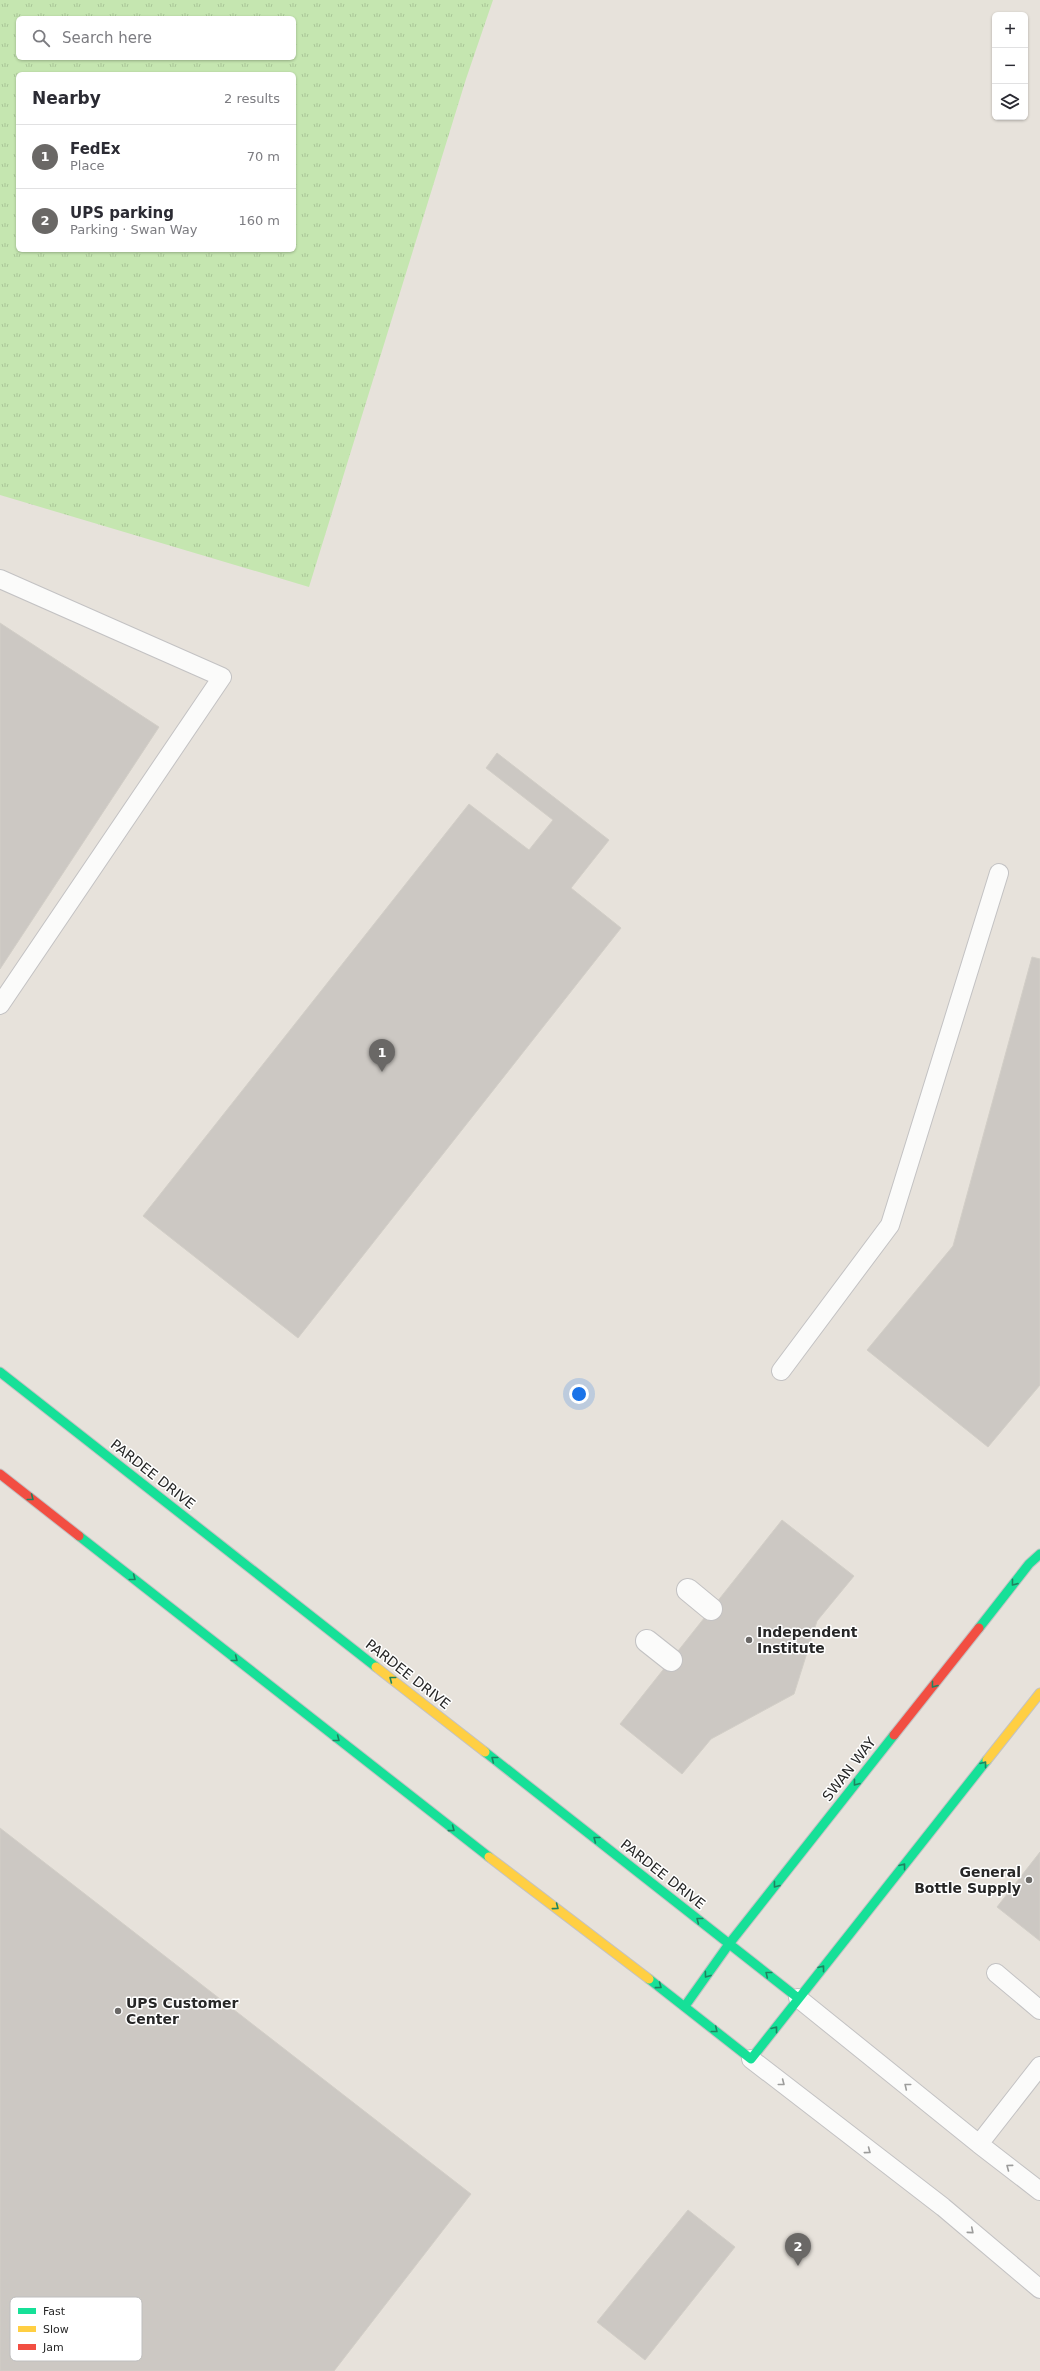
<!DOCTYPE html>
<html lang="en">
<head>
<meta charset="utf-8">
<style>
	body { margin:0; font-family:"DejaVu Sans",sans-serif; background:#f7f7f7; color:#2b2b33 }
	.controls { position:absolute; right:12px; top:12px; display:grid; overflow:hidden; border-radius:6px; box-shadow:0 1px 3px #0004 }
	.controls button { width:36px; height:36px; display:grid; place-items:center; padding:0; border:0; border-bottom:1px solid #e1e1e2; background:#fff; color:#2b2b33; font:20px sans-serif }
	.you { position:absolute; left:579px; top:1394px; width:14px; height:14px; margin:-10px; border:3px solid #fff; border-radius:50%; background:#1a73e8; box-shadow:0 0 0 6px #1a73e833 }
	.badge { display:grid; place-items:center; width:26px; height:26px; border-radius:50%; background:#6a6866; color:#fff; font-size:13px; font-weight:700 }
	.pin { position:absolute; translate:-50% -33px; filter:drop-shadow(0 1px 2px #0008) }
	.pin::after { content:''; position:absolute; top:21px; width:14px; height:12px; background:inherit; clip-path:polygon(0 0,100% 0,50% 100%) }
	.list { margin:0; padding:0; list-style:none }
	h2 { display:flex; justify-content:space-between; align-items:center; height:52px; margin:0; padding:0 16px; font-size:17px }
	h2 small { font-size:13px; font-weight:400; color:#7c7c81 }
	.list li { display:grid; grid-template-columns:26px 1fr auto; gap:12px; align-items:center; box-sizing:border-box; height:64px; padding:0 16px; border-top:1px solid #e1e1e2 }
	.list b { display:block; font-size:15px; white-space:nowrap }
	.list p { margin:0; font-size:13px; white-space:nowrap; color:#7c7c81 }
	.list em { font-size:13px; font-style:normal; color:#7c7c81 }
	.icon { flex:none; width:22px; height:22px; fill:none; stroke:currentColor; stroke-width:2; stroke-linecap:round; stroke-linejoin:round }
	.map { position:relative; flex:none; width:1040px; height:2371px; overflow:hidden }
	.search { position:absolute; background:#fff; box-shadow:0 1px 3px #0004; left:16px; top:16px; width:280px; height:44px; display:flex; align-items:center; gap:10px; box-sizing:border-box; padding:0 14px; border-radius:6px; color:#7c7c81; font-size:15px }
	.panel { position:absolute; background:#fff; box-shadow:0 1px 3px #0004; left:16px; top:72px; width:280px; height:180px; border-radius:6px }
	.map>svg:first-child { display:block }
	.grass { fill:url(#grass-tufts); fill-rule:evenodd }
	.building { fill:#ccc8c3; stroke:#d2cec7 }
	.lines { fill:none; stroke-linecap:round; stroke-linejoin:round }
	.lane-casing { stroke:#c3c2c3; stroke-width:20 }
	.street-casing { stroke:#c3c2c3; stroke-width:24 }
	.fast-casing { stroke:#c3c2c3; stroke-width:11 }
	.slow-casing { stroke:#c3c2c3; stroke-width:11 }
	.jam-casing { stroke:#c3c2c3; stroke-width:11 }
	.lane { stroke:#fbfbfa; stroke-width:18 }
	.street { stroke:#fbfbfa; stroke-width:22 }
	.fast { stroke:#16e098; stroke-width:9 }
	.slow { stroke:#ffcf43; stroke-width:9 }
	.jam { stroke:#f24e42; stroke-width:9 }
	.oneway { stroke:#1e8460 }
	.oneway2 { stroke:#9c9c9b }
	.poi-dot { fill:#6a6866; stroke:#fff; stroke-width:1.5 }
	.labels { text-anchor:middle; dominant-baseline:central; stroke-width:3; stroke-linejoin:round; paint-order:stroke }
	.street-label { font-size:14px; fill:#272727; stroke:#fff }
	.poi-label { font-size:14px; font-weight:bold; fill:#272727; stroke:#fff; text-anchor:start }
	.key { fill:#fff; stroke:#bebebe; stroke-width:1 }
	.key-label { font-size:11px; fill:#272727 }
</style>
</head>
<body>
<div class="map">
<svg width="1040" height="2371" viewBox="0 0 1040 2371">
	<defs>
		<pattern id="grass-tufts" width="24" height="20" patternUnits="userSpaceOnUse"><rect width="24" height="20" fill="#c5e6b0"/><path d="M3 7l-1-3M5 7V3M7 7l1-3M15 17l-1-3M17 17v-4M19 17l1-3" fill="none" stroke="#a9c597"/></pattern>
	</defs>
	<rect width="100%" height="100%" fill="#e7e2db"/>
	<!-- grass -->
	<path class="grass" d="M0 0H493L466 79 309 587 0 495ZM18 18H294V58H18ZM18 74H294V250H18Z"/>
	<!-- building -->
	<path class="building" d="M0 623 159 727 0 969Z
		M497 753 609 840 571 888 621 928 298 1338 143 1216 469 804 529 850 553 820 486 768Z
		M1032 957 1040 959V1385L988 1447 867 1350 953 1246Z
		M782 1520 854 1576 817 1621 794 1694 711 1739 682 1774 620 1724Z
		M0 1828 471 2194 334 2371H0Z
		M1040 1852V1941L997 1907Z
		M688 2210 735 2247 645 2360 597 2322Z"/>
	<g class="lines">
		<defs>
			<path id="lane" d="M0 579 222 677 0 1005
				M781 1371 890 1225 999 873
				M996 1973 1040 2010
				M798 1998 979 2144 1040 2191
				M751 2059 943 2207 1040 2289
				M979 2144 1040 2066"/>
			<path id="street" d="M688 1590 711 1609
				M647 1641 671 1660"/>
			<path id="fast" d="M0 1372 376 1667
				M79 1536 489 1857
				M979 1628 1029 1564 1040 1554
				M485 1752 798 1998
				M649 1979 751 2059 987 1760
				M685 2006 729 1944 894 1735"/>
			<path id="slow" d="M376 1667 485 1752
				M987 1760 1040 1693
				M489 1857 649 1979"/>
			<path id="jam" d="M0 1474 79 1536
				M894 1735 979 1628"/>
		</defs>
		<!-- lane casing -->
		<use href="#lane" class="lane-casing"/>
		<!-- street casing -->
		<use href="#street" class="street-casing"/>
		<!-- fast casing -->
		<use href="#fast" class="fast-casing"/>
		<!-- slow casing -->
		<use href="#slow" class="slow-casing"/>
		<!-- jam casing -->
		<use href="#jam" class="jam-casing"/>
		<!-- lane -->
		<use href="#lane" class="lane"/>
		<!-- street -->
		<use href="#street" class="street"/>
		<!-- fast -->
		<use href="#fast" class="fast"/>
		<!-- slow -->
		<use href="#slow" class="slow"/>
		<!-- jam -->
		<use href="#jam" class="jam"/>
	</g>
	<!-- one-way arrows -->
	<defs><path id="oneway-chevron" d="M-2-3.5L2.5 0L-2 3.5" fill="none" stroke-width="1.6" stroke-linecap="round" stroke-linejoin="round"/></defs>
	<g class="oneway">
		<use href="#oneway-chevron" transform="translate(31 1498) rotate(38)"/>
		<use href="#oneway-chevron" transform="translate(133 1578) rotate(38)"/>
		<use href="#oneway-chevron" transform="translate(1014 1583) rotate(128)"/>
		<use href="#oneway-chevron" transform="translate(235 1659) rotate(38)"/>
		<use href="#oneway-chevron" transform="translate(392 1679) rotate(-142)"/>
		<use href="#oneway-chevron" transform="translate(934 1685) rotate(128)"/>
		<use href="#oneway-chevron" transform="translate(337 1739) rotate(38)"/>
		<use href="#oneway-chevron" transform="translate(494 1759) rotate(-142)"/>
		<use href="#oneway-chevron" transform="translate(984 1764) rotate(-52)"/>
		<use href="#oneway-chevron" transform="translate(856 1783) rotate(128)"/>
		<use href="#oneway-chevron" transform="translate(452 1829) rotate(37)"/>
		<use href="#oneway-chevron" transform="translate(596 1839) rotate(-142)"/>
		<use href="#oneway-chevron" transform="translate(903 1866) rotate(-52)"/>
		<use href="#oneway-chevron" transform="translate(776 1885) rotate(128)"/>
		<use href="#oneway-chevron" transform="translate(556 1907) rotate(37)"/>
		<use href="#oneway-chevron" transform="translate(699 1920) rotate(-142)"/>
		<use href="#oneway-chevron" transform="translate(822 1968) rotate(-52)"/>
		<use href="#oneway-chevron" transform="translate(768 1974) rotate(-141)"/>
		<use href="#oneway-chevron" transform="translate(707 1975) rotate(126)"/>
		<use href="#oneway-chevron" transform="translate(659 1986) rotate(37)"/>
		<use href="#oneway-chevron" transform="translate(775 2029) rotate(-52)"/>
		<use href="#oneway-chevron" transform="translate(715 2030) rotate(39)"/>
	</g>
	<g class="oneway2">
		<use href="#oneway-chevron" transform="translate(782 2083) rotate(38)"/>
		<use href="#oneway-chevron" transform="translate(907 2086) rotate(-141)"/>
		<use href="#oneway-chevron" transform="translate(868 2151) rotate(37)"/>
		<use href="#oneway-chevron" transform="translate(1009 2167) rotate(-143)"/>
		<use href="#oneway-chevron" transform="translate(971 2231) rotate(40)"/>
	</g>
	<!-- markers -->
	<g class="poi-dot">
		<circle cx="749" cy="1640" r="4"/>
		<circle cx="1029" cy="1880" r="4"/>
		<circle cx="118" cy="2011" r="4"/>
	</g>
	<g class="labels">
		<!-- street labels -->
		<g class="street-label">
			<text transform="translate(153 1474) rotate(38)">PARDEE DRIVE</text>
			<text transform="translate(408 1674) rotate(38)">PARDEE DRIVE</text>
			<text transform="translate(849 1769) rotate(-52)">SWAN WAY</text>
			<text transform="translate(663 1874) rotate(38)">PARDEE DRIVE</text>
		</g>
		<!-- poi labels -->
		<g class="poi-label">
			<text x="757" y="1632">Independent<tspan x="757" dy="16">Institute</tspan></text>
			<text x="1021" y="1872" text-anchor="end">General<tspan x="1021" dy="16">Bottle Supply</tspan></text>
			<text x="126" y="2003">UPS Customer<tspan x="126" dy="16">Center</tspan></text>
		</g>
	</g>
	<!-- legend -->
	<rect x="10" y="2297" width="132" height="64" rx="6" class="key"/>
	<rect x="18" y="2308" width="18" height="6" fill="#16e098"/>
	<rect x="18" y="2326" width="18" height="6" fill="#ffcf43"/>
	<rect x="18" y="2344" width="18" height="6" fill="#f24e42"/>
	<g class="key-label">
		<text x="43" y="2315">Fast</text>
		<text x="43" y="2333">Slow</text>
		<text x="43" y="2351">Jam</text>
	</g>
</svg>
<div class="controls">
<button>+</button>
<button>−</button>
<button><svg class="icon" aria-label="layers" viewBox="0 0 24 24"><path d="M12 4l9 5-9 5-9-5zM3 14l9 5 9-5"/></svg></button>
</div>
<div class="you"></div>
<div class="pin badge" style="left:382px;top:1072px">1</div>
<div class="pin badge" style="left:798px;top:2266px">2</div>
<div class="search"><svg class="icon" aria-label="search" viewBox="0 0 24 24"><circle cx="10" cy="10" r="6"/><path d="M15 15l6 6"/></svg>Search here</div>
<section class="panel">
<h2>Nearby<small>2 results</small></h2>
<ul class="list">
<li><span class="badge">1</span><div><b>FedEx</b><p>Place</p></div><em>70 m</em></li>
<li><span class="badge">2</span><div><b>UPS parking</b><p>Parking · Swan Way</p></div><em>160 m</em></li>
</ul>
</section>
</div>
</body>
</html>
